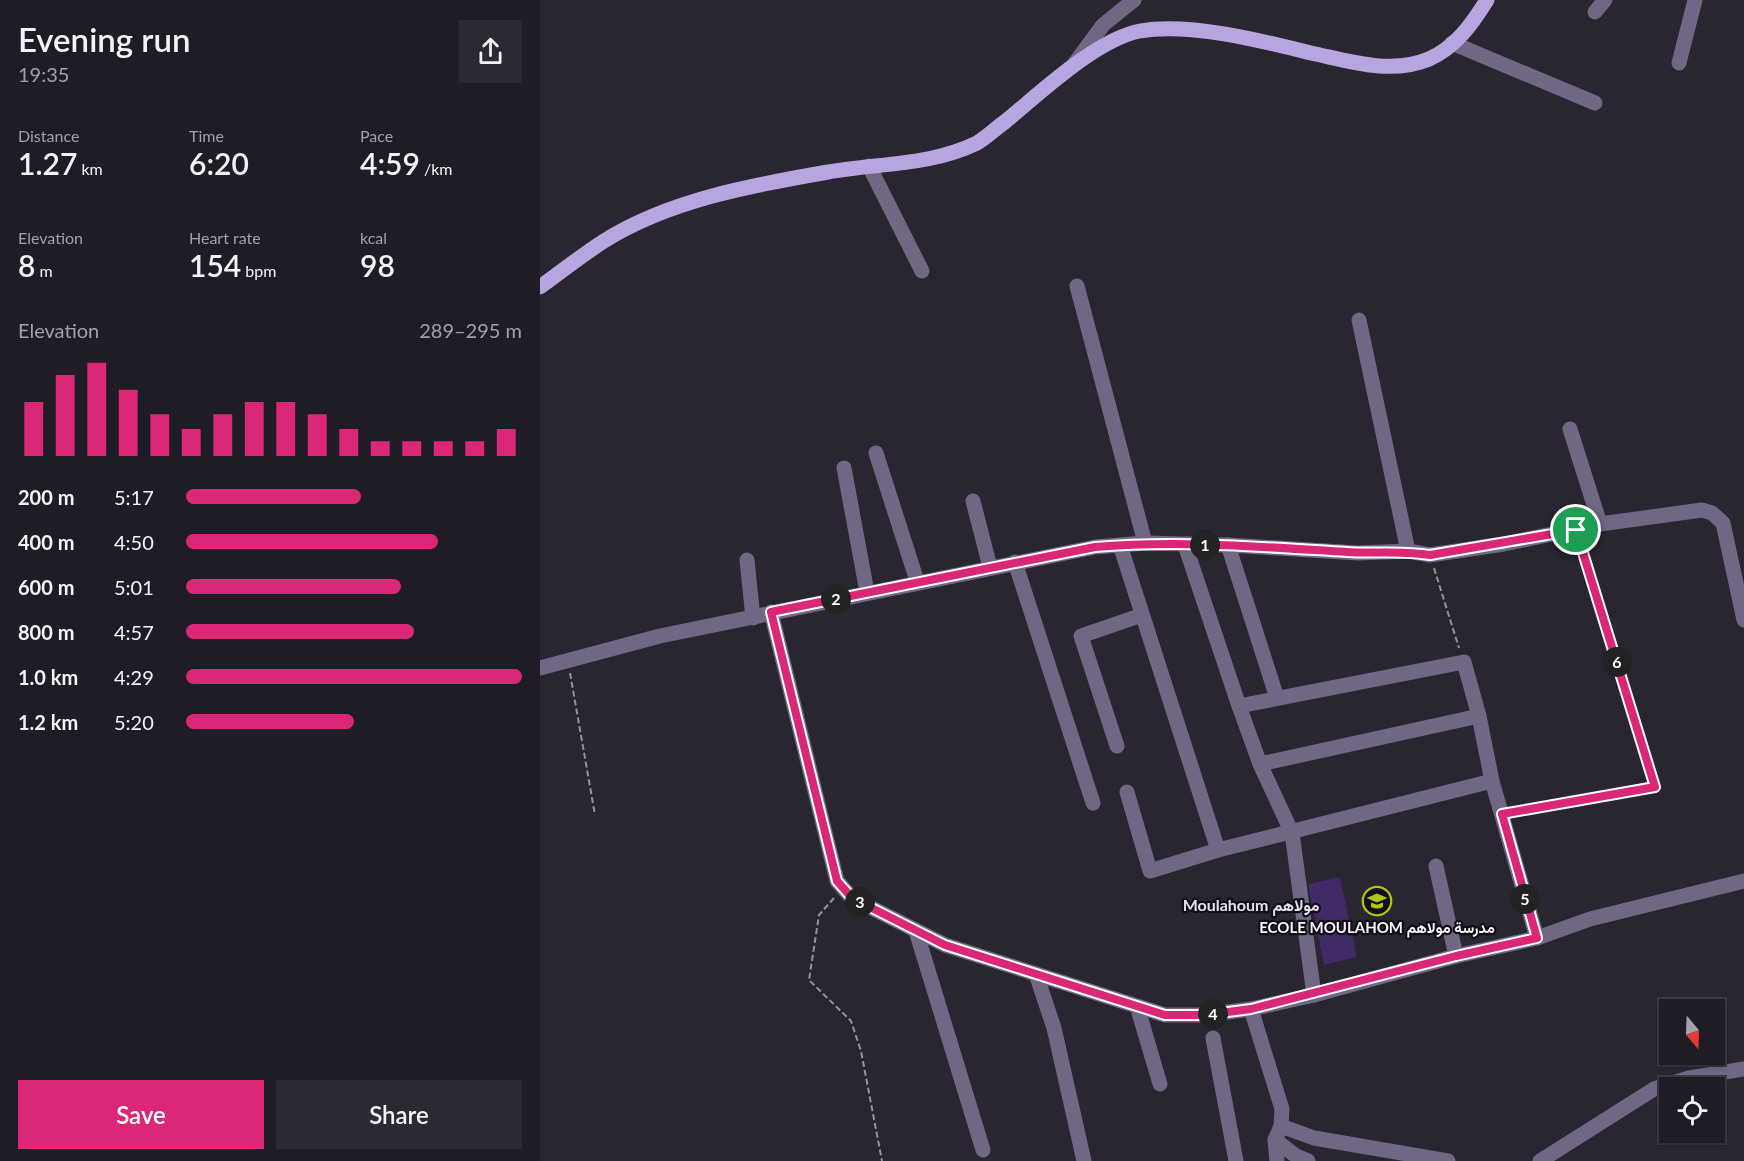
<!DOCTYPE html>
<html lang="en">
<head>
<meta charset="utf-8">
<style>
	body { margin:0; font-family:Lato,Vazirmatn,sans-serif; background:#2c2932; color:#f1f3f6; height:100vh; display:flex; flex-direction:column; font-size:22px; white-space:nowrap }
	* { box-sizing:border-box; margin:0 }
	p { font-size:20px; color:#a1a1a7 }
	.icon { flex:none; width:33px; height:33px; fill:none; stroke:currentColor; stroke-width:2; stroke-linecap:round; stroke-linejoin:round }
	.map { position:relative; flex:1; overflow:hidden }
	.panel { display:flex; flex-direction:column; background:#1f1c25; width:540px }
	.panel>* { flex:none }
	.needle { width:39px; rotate:161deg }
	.tools { position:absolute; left:1119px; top:999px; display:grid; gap:12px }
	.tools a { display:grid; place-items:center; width:66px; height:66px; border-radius:0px; background:#1f1c25; box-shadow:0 2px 4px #0004,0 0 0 2px #3c3a42; font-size:30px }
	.pin { position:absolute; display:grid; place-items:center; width:51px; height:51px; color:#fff; margin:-26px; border:3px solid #fff; border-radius:50%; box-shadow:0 2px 6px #0007 }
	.km { position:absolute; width:30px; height:30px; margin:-15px; border-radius:50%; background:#222; color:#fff; font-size:16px; line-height:30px; text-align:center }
	.round { display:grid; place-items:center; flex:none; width:63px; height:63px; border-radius:0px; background:#2c2932 }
	.overview { display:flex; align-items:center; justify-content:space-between; height:102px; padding:0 18px }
	h1 { font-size:33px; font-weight:600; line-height:45px }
	.metrics { display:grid; grid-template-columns:repeat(3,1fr); gap:9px; height:102px; padding:6px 18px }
	.metrics div { display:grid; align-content:center }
	.metrics b { font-size:30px; font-weight:600 }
	.metrics small { font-size:16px; font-weight:400 }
	.metrics p { font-size:16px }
	.chart { height:168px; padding:12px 18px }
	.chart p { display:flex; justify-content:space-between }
	.chart svg { width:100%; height:108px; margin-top:6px; stroke:#db2777; stroke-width:6 }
	.cta { display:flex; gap:12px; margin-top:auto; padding:12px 18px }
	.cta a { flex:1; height:69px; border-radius:0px; background:#db2777; color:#fff; font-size:24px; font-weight:600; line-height:69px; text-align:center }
	.cta a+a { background:#2c2932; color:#f1f3f6 }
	ul { padding:0 18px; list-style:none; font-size:20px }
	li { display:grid; grid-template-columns:96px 72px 1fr; align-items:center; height:45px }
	li i { height:15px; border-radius:8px; background:#db2777 }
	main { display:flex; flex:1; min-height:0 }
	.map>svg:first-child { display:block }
	.green { fill:#412a65 }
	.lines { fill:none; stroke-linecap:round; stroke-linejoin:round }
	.path { stroke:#96929c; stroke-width:2; stroke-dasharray:6 3; stroke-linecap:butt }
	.minor { stroke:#6f6783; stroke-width:15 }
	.major { stroke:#b8a5e0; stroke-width:15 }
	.route-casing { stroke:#fff; stroke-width:12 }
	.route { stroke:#db2777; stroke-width:8 }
	.labels { text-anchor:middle; stroke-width:4.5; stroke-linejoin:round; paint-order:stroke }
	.poi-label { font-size:15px; font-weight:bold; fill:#f6f3fb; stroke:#110f15 }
	.neighbourhood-label { font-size:16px; font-weight:bold; fill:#e4e0f0; stroke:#110f15 }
</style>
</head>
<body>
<main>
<section class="panel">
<div class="overview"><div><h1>Evening run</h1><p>19:35</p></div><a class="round"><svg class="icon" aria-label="share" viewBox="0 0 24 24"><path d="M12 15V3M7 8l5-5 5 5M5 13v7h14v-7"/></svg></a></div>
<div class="metrics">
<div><p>Distance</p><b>1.27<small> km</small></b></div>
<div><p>Time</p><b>6:20</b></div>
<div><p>Pace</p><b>4:59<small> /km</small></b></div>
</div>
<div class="metrics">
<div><p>Elevation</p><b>8<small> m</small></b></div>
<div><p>Heart rate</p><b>154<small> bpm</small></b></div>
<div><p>kcal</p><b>98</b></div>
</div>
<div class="chart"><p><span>Elevation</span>289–295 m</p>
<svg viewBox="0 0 160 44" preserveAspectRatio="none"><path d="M5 44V22M15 44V11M25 44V6M35 44V17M45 44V27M55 44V33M65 44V27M75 44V22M85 44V22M95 44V27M105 44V33M115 44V38M125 44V38M135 44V38M145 44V38M155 44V33"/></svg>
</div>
<ul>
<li><b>200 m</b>5:17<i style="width:52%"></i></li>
<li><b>400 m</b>4:50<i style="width:75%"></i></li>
<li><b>600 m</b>5:01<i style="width:64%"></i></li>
<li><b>800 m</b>4:57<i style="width:68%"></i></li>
<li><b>1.0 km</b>4:29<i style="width:100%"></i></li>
<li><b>1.2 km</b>5:20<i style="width:50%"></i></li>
</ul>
<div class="cta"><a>Save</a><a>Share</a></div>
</section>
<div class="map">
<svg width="1204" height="1161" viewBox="0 0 1204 1161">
	<rect width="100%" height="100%" fill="#292531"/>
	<polygon class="green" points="800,877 817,957 784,965 768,884"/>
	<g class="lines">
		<g class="path">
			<polyline points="894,568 919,648"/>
			<polyline points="30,673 55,815"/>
			<polyline points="975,812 1115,787 1040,541"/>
			<polyline points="294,898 279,915 269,980 311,1021 321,1051 342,1161"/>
		</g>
		<g class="minor">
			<polyline points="1055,12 1065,0"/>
			<polyline points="912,43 1055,103"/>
			<polyline points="535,63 563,25 594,0"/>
			<polyline points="1139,63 1155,0"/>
			<polyline points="329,166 382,271"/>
			<polyline points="537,286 605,543"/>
			<polyline points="819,320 868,551"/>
			<polyline points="1030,429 1060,524"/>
			<polyline points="336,453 377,581"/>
			<polyline points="304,468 327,592"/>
			<polyline points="433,501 450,567"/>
			<polyline points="580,545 678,850"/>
			<polyline points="645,545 699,706 720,764 752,833 774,995"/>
			<polyline points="688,545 737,698"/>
			<polyline points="207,560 213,618"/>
			<polyline points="475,562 553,803"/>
			<polyline points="231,612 297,881 312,898 405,945 625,1015 665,1015 711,1009 774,995 916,956 997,938 1050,919 1204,881"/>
			<polyline points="0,668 120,636 555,547 605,543 688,545 818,553 868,551 890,555 964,544 1060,524 1162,510 1172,513 1183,523 1204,620"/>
			<polyline points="699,706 924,662 939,716 952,781 997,938"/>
			<polyline points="577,746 541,636 602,615"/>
			<polyline points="720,764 939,716"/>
			<polyline points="587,792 610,871 678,850 952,781"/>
			<polyline points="896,866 916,956"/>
			<polyline points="376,931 443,1150"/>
			<polyline points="496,974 514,1028 544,1161"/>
			<polyline points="597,1006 620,1084"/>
			<polyline points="711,1009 742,1109 741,1126 735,1140 737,1161"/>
			<polyline points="673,1038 696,1161"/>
			<polyline points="741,1126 774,1138 908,1161"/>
			<polyline points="735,1140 756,1156 768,1161"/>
			<polyline points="1000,1161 1114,1089 1149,1078 1204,1069"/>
		</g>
		<path class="major" d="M0 287C21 272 42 255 64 241 129 200 213 185 288 172 338 163 390 166 437 143 447 137 456 128 466 121 500 93 557 39 600 31 649 22 723 41 771 53 809 61 851 75 889 59 916 47 932 24 947 0"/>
	</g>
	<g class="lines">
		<g class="route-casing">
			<path id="route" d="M1036 530 1115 787 962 814 997 938 916 956 711 1009 665 1015H625L405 945 312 898 297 881 231 612 555 547C639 540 723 547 807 552 835 554 862 550 890 555Z"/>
		</g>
		<use href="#route" class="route"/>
	</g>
	<defs>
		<g id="school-ring" transform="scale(1.5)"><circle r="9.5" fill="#110f15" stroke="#adc610" stroke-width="1.5"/><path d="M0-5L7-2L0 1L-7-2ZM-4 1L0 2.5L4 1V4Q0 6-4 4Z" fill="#adc610"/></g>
	</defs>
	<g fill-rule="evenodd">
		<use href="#school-ring" x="837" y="901"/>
	</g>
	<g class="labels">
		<g class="poi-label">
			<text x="837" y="933">ECOLE MOULAHOM مدرسة مولاهم</text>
		</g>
		<g class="neighbourhood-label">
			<text x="711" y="911">Moulahoum مولاهم</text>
		</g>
	</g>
</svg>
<div class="tools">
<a><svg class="needle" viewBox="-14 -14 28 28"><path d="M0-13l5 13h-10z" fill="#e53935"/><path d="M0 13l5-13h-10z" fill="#a1a1a7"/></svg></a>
<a><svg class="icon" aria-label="locate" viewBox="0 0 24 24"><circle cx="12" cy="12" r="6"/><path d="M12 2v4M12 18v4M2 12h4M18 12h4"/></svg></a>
</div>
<div class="pin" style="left:1036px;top:530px;background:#1e9e55"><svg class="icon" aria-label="arrive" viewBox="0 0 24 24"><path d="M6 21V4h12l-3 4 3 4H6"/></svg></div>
<b class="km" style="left:665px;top:545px">1</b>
<b class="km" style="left:296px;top:599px">2</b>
<b class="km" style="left:320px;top:902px">3</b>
<b class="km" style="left:673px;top:1014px">4</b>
<b class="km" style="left:985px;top:899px">5</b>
<b class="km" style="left:1077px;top:662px">6</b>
</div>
</main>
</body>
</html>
